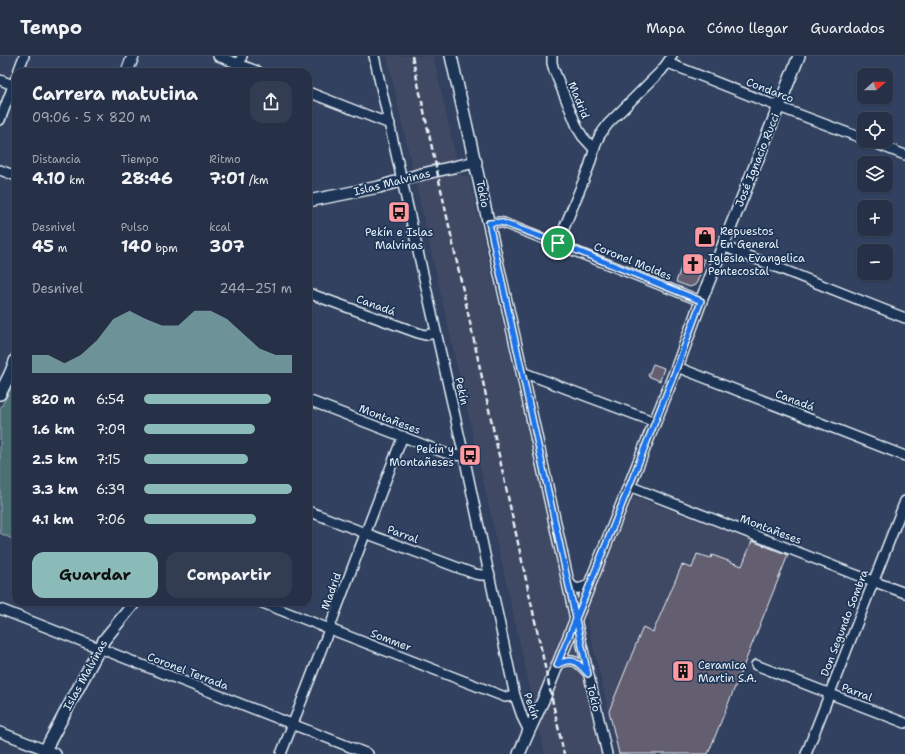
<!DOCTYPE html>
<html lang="es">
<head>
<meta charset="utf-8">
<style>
	body { margin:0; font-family:"Shantell Sans",sans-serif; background:#323d52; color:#f1f3f6; height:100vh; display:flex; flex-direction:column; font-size:15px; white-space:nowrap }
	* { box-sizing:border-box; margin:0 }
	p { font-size:13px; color:#a4a9b4 }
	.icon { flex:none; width:22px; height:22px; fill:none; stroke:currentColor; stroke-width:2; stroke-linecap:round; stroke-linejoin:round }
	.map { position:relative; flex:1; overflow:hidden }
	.panel { position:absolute; left:12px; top:12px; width:300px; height:538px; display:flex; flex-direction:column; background:#263147; border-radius:12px; box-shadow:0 1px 3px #0004,0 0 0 1px #424c60 }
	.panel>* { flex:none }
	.needle { width:26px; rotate:69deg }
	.buttons { position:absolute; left:857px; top:12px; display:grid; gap:8px }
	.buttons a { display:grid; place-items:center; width:36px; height:36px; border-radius:8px; background:#263147; box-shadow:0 1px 3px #0004,0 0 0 1px #424c60; font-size:20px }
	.pin { position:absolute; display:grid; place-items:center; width:34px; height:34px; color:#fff; margin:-17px; border:2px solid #fff; border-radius:50%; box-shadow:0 1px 4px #0007 }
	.round { display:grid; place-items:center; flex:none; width:42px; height:42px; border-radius:12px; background:#323d52 }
	.head { display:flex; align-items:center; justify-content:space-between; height:68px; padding:0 20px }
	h1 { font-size:18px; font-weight:700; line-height:30px }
	.metrics { display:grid; grid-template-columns:repeat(3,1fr); gap:6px; height:68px; padding:4px 20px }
	.metrics div { display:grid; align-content:center }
	.metrics b { font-size:17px; font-weight:700 }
	.metrics small { font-size:11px; font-weight:400 }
	.metrics p { font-size:11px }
	.chart { height:112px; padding:8px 20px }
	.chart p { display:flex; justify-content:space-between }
	.chart svg { width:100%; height:72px; margin-top:4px; fill:#8bbbb9; opacity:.7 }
	.button { display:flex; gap:8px; margin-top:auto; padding:8px 20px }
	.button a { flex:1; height:46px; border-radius:12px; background:#8bbbb9; color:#111; font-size:16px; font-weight:700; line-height:46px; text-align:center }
	.button a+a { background:#323d52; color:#f1f3f6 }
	ul { padding:0 20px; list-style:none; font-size:13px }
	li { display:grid; grid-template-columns:64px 48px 1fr; align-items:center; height:30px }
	li i { height:10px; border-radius:5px; background:#8bbbb9 }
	header { display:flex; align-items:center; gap:24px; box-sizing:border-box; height:56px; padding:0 20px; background:#263147; border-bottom:1px solid #424c60 }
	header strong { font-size:19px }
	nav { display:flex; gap:22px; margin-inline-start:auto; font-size:14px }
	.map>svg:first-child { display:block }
	.built { fill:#414a64 }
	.green { fill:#4b7073; stroke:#9ab0b6 }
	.building { fill:#635e71; stroke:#e8f1f8 }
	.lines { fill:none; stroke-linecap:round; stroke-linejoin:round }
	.minor-casing { stroke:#e8f1f8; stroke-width:12 }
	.tertiary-casing { stroke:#e8f1f8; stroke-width:14 }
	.minor { stroke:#1d3557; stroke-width:9 }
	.tertiary { stroke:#1d3557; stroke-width:11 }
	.rail { stroke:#e8f1f8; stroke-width:2.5; stroke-dasharray:6 3; stroke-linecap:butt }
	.route-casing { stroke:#fff; stroke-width:8 }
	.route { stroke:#1a73e8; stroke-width:5 }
	.labels { text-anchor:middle; stroke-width:3.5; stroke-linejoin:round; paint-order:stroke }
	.street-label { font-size:11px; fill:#e8f1f8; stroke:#1d3557 }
	.poi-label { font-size:11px; fill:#e8f1f8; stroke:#1d3557; text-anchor:start }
</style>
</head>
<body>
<header>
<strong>Tempo</strong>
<nav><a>Mapa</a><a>Cómo llegar</a><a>Guardados</a></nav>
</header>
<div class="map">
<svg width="905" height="698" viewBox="0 0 905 698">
	<rect width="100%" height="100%" fill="#32415f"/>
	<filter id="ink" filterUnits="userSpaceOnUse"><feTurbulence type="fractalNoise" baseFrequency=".025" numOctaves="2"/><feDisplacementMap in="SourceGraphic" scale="8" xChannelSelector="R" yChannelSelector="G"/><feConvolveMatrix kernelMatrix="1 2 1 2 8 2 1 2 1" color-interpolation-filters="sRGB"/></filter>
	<g filter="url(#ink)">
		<g class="built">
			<polygon points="387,0 433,0 460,119 469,121 601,698 545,698"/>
			<polygon points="638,442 788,498 708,698 619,698 585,556 633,443"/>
		</g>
		<polygon class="green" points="16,320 16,485 0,477 0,353 10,334"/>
		<g class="building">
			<polygon points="699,172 715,178 710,191 694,185"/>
			<polygon points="686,197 705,204 697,226 695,229 690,231 676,226"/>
			<polygon points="653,308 664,312 660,325 648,320"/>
			<polygon points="752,485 788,499 708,698 619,698 609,655 643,571 653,576 682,509 692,512 697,498 711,502 712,499 742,510"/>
		</g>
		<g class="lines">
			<g class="minor-casing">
				<g id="minor">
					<polyline points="218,0 259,16"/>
					<polyline points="374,0 464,400 515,640 523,663 529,675"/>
					<polyline points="552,0 552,7 554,14 578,73 583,81 594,93"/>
					<polyline points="668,7 779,51 864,83"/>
					<polyline points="18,16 24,0"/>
					<polyline points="236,16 242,0"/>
					<polyline points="0,24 13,29"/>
					<polyline points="308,36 390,68"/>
					<polyline points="0,64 16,22"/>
					<polyline points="869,85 905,99"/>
					<polyline points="0,114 16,120"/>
					<polyline points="489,167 500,166 506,168 701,245"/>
					<polyline points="558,187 589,111 597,85 600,79 608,68 662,14 672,0"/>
					<polyline points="723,190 905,262"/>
					<polyline points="308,237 421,278 425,279 436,277"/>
					<polyline points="677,311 905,400"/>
					<polyline points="522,316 655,366"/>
					<polyline points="308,344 445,397 453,399 464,400"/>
					<polyline points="629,430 851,517 905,537"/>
					<polyline points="308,455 365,477 475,518 481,519 490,519"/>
					<path d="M567 523C574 535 579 534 590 528"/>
					<polyline points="260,546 505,641 515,640"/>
					<polyline points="0,553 368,698"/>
					<polyline points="576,563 607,698"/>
					<path d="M557 609C572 600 578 606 588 617"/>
					<polyline points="756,609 905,667"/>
					<polyline points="0,676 56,698"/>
					<path d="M281 698C323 592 361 486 403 380"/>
					<polyline points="806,698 905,445"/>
				</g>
			</g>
			<g class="tertiary-casing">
				<g id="tertiary">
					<polyline points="451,0 522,316 576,563"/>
					<polyline points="127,16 133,0"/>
					<polyline points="308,145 379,131 422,118 476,106"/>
					<polyline points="0,338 10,318 16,303"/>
					<polyline points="43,698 104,584 135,546"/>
					<polyline points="519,698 529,675 545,640 677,311 701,245 799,0"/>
				</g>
			</g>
			<use href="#minor" class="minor"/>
			<use href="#tertiary" class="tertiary"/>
			<polyline class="rail" points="412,0 564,698"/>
		</g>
	</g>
	<g class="lines" filter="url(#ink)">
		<g class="route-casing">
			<path id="route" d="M558 187 506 168 500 166 489 167 522 316 576 563 557 609C572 600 578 606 588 618L576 563 677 311 701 245 558 187"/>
		</g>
		<use href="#route" class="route"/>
	</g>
	<defs>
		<g id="bus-square" transform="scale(1.15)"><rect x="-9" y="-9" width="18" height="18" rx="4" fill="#ff9aa2" stroke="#1d3557"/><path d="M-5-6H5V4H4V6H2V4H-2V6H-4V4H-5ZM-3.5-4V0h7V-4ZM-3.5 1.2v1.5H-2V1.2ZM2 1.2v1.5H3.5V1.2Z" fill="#111"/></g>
		<g id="shop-square" transform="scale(1.15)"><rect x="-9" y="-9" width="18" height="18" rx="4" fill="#ff9aa2" stroke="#1d3557"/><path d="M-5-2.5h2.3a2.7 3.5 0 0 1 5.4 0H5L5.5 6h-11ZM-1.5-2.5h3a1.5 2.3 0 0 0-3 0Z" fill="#111"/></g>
		<g id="church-square" transform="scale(1.15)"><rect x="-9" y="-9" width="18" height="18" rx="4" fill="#ff9aa2" stroke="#1d3557"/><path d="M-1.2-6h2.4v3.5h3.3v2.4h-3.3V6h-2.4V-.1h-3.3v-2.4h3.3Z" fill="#111"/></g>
		<g id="building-square" transform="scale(1.15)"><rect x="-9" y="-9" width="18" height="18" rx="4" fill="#ff9aa2" stroke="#1d3557"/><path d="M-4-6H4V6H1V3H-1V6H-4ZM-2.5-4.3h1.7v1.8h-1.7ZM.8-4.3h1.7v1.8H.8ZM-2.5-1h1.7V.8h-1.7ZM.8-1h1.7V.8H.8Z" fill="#111"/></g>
	</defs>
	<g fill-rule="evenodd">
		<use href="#bus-square" x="399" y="156"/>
		<use href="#shop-square" x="705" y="181"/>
		<use href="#church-square" x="693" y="208"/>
		<use href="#bus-square" x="470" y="399"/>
		<use href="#building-square" x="683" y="615"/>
	</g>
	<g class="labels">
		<g class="street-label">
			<text transform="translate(770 34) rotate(21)" y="4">Condarco</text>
			<text transform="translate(579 44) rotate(68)" y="4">Madrid</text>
			<text transform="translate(757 104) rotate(-68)" y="4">José Ignacio Rucci</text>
			<text transform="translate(392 126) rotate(-14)" y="4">Islas Malvinas</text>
			<text transform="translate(483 138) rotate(78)" y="4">Tokio</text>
			<text transform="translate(633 205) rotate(22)" y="4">Coronel Moldes</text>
			<text transform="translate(376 249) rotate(20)" y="4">Canadá</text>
			<text transform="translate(462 335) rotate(77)" y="4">Pekín</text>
			<text transform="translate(795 344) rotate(21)" y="4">Canadá</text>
			<text transform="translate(390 363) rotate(21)" y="4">Montañeses</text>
			<text transform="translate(771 473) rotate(21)" y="4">Montañeses</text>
			<text transform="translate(403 478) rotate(20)" y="4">Parral</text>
			<text transform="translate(331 535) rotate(-70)" y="4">Madrid</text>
			<text transform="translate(844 567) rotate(-69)" y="4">Don Segundo Sombra</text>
			<text transform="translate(391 584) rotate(21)" y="4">Sommer</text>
			<text transform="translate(188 615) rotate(21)" y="4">Coronel Terrada</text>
			<text transform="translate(85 619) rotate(-61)" y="4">Islas Malvinas</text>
			<text transform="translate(857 636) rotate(21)" y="4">Parral</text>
			<text transform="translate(594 642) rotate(77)" y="4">Tokio</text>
			<text transform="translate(532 650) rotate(70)" y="4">Pekín</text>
		</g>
		<g class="poi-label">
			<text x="720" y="179">Repuestos<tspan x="720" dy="13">En General</tspan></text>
			<text x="399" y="180" text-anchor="middle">Pekín e Islas<tspan x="399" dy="13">Malvinas</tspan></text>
			<text x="708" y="206">Iglesia Evangelica<tspan x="708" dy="13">Pentecostal</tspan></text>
			<text x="454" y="397" text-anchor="end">Pekín y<tspan x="454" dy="13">Montañeses</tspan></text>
			<text x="698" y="613">Ceramica<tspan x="698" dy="13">Martin S.A.</tspan></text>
		</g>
	</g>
</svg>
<div class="buttons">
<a><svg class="needle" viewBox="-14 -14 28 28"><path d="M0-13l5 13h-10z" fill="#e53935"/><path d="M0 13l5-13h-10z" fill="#a4a9b4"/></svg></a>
<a><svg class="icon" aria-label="locate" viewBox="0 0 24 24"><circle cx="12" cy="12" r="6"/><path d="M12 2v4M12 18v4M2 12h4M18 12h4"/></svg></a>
<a><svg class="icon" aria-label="layers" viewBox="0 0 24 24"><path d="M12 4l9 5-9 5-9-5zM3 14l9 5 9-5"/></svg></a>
<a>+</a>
<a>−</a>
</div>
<div class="pin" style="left:558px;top:187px;background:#1e9e55"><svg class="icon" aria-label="arrive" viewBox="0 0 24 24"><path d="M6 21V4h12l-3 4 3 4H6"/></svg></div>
<section class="panel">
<div class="head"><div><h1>Carrera matutina</h1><p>09:06 · 5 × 820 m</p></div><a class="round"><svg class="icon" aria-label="share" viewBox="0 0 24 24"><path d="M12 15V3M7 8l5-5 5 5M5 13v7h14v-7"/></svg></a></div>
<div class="metrics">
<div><p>Distancia</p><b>4.10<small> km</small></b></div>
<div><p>Tiempo</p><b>28:46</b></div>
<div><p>Ritmo</p><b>7:01<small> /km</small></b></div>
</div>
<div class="metrics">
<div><p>Desnivel</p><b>45<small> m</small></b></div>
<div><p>Pulso</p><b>140<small> bpm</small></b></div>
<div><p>kcal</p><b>307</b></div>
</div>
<div class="chart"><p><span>Desnivel</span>244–251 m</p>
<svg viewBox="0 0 160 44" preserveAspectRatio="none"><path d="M0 44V33L10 33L20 38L30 33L40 24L50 11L60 6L70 11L80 15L90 15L100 6L110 6L120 11L130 20L140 29L150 33L160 33V44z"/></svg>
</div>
<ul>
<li><b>820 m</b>6:54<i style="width:86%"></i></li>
<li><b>1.6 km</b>7:09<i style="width:75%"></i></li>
<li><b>2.5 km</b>7:15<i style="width:70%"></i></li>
<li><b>3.3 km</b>6:39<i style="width:100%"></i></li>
<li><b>4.1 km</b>7:06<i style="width:76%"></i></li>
</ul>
<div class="button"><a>Guardar</a><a>Compartir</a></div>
</section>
</div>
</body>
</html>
